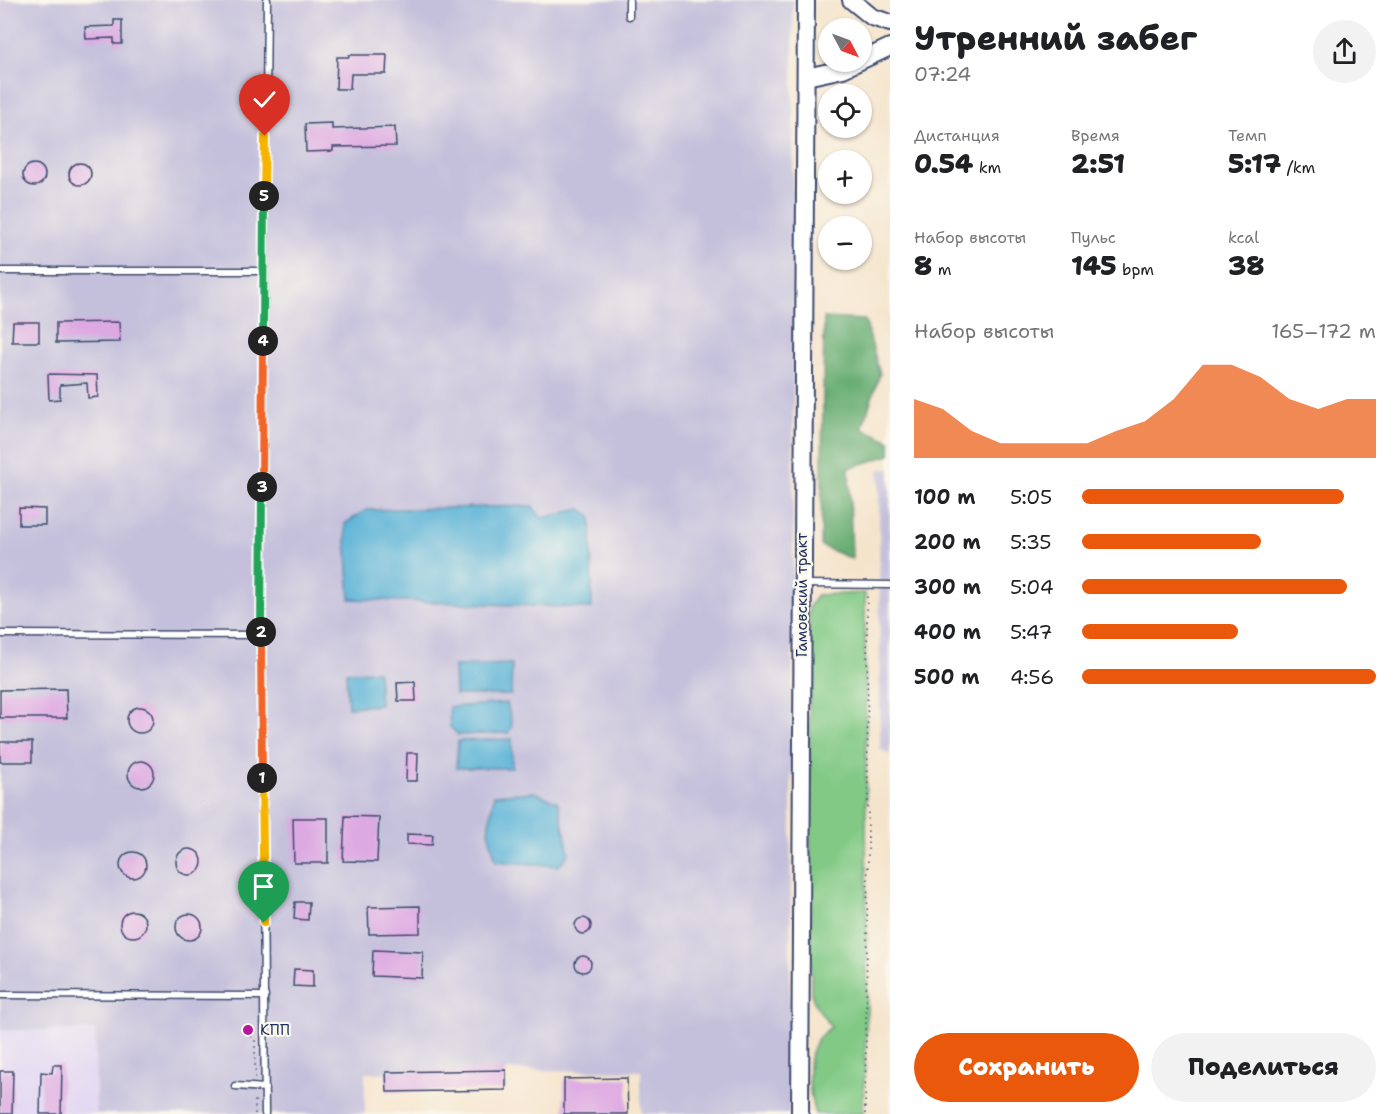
<!DOCTYPE html>
<html lang="ru">
<head>
<meta charset="utf-8">
<style>
	body { margin:0; font-family:"Shantell Sans",sans-serif; background:#f2f2f2; color:#202124; height:100vh; display:flex; flex-direction:column; font-size:22px; white-space:nowrap }
	* { box-sizing:border-box; margin:0 }
	p { font-size:20px; color:#757577 }
	.icon { flex:none; width:33px; height:33px; fill:none; stroke:currentColor; stroke-width:2; stroke-linecap:round; stroke-linejoin:round }
	.map { position:relative; flex:1; overflow:hidden }
	.side { display:flex; flex-direction:column; background:#fff; width:510px }
	.side>* { flex:none }
	.needle { width:39px; rotate:131deg }
	.tools { position:absolute; left:818px; top:18px; display:grid; gap:12px }
	.tools a { display:grid; place-items:center; width:54px; height:54px; border-radius:50%; background:#fff; box-shadow:0 2px 4px #0004; font-size:30px }
	.pin { position:absolute; display:grid; place-items:center; width:51px; height:51px; color:#fff; margin:-62px -26px; border-radius:50% 50% 50% 0; rotate:-45deg; box-shadow:0 0 6px #0007 }
	.pin .icon { rotate:45deg }
	.km { position:absolute; width:30px; height:30px; margin:-15px; border-radius:50%; background:#222; color:#fff; font-size:16px; line-height:30px; text-align:center }
	.round { display:grid; place-items:center; flex:none; width:63px; height:63px; border-radius:32px; background:#f2f2f2 }
	.summary { display:flex; align-items:center; justify-content:space-between; height:102px; padding:0 24px }
	h1 { font-size:33px; font-weight:800; line-height:45px }
	.stats { display:grid; grid-template-columns:repeat(3,1fr); gap:9px; height:102px; padding:6px 24px }
	.stats div { display:grid; align-content:center }
	.stats b { font-size:26px; font-weight:800 }
	.stats small { font-size:16px; font-weight:400 }
	.stats p { font-size:16px }
	.chart { height:168px; padding:12px 24px }
	.chart p { display:flex; justify-content:space-between }
	.chart svg { width:100%; height:108px; margin-top:6px; fill:#ea580c; opacity:.7 }
	.primary-button { display:flex; gap:12px; margin-top:auto; padding:12px 24px }
	.primary-button a { flex:1; height:69px; border-radius:36px; background:#ea580c; color:#fff; font-size:24px; font-weight:800; line-height:69px; text-align:center }
	.primary-button a+a { background:#f2f2f2; color:#202124 }
	ul { padding:0 24px; list-style:none; font-size:20px }
	li { display:grid; grid-template-columns:96px 72px 1fr; align-items:center; height:45px }
	li i { height:15px; border-radius:8px; background:#ea580c }
	main { display:flex; flex:1; min-height:0 }
	.map>svg:first-child { display:block }
	.built { fill:#e0d4f4 }
	.industrial { fill:#c4c0db }
	.green { fill:#81c985; stroke:#4e7c72; stroke-width:1.5 }
	.forest { fill:#68ad72; stroke:#426e68; stroke-width:1.5 }
	.water { fill:#5ab2d7; stroke:#3a709a; stroke-width:1.5 }
	.building { fill:#dda9e2 }
	.lines { fill:none; stroke-linecap:round; stroke-linejoin:round }
	.lane-casing { stroke:#3c4a6e; stroke-width:9 }
	.secondary-casing { stroke:#3c4a6e; stroke-width:20 }
	.path { stroke:#3c4a6e; stroke-width:1.5; stroke-dasharray:1.5 4.5; stroke-linecap:butt }
	.lane { stroke:#fff; stroke-width:6 }
	.secondary { stroke:#fff; stroke-width:16 }
	.split-1-casing { stroke:#fff; stroke-width:12 }
	.split-2-casing { stroke:#fff; stroke-width:12 }
	.split-3-casing { stroke:#fff; stroke-width:12 }
	.split-4-casing { stroke:#fff; stroke-width:12 }
	.split-5-casing { stroke:#fff; stroke-width:12 }
	.split-6-casing { stroke:#fff; stroke-width:12 }
	.split-1 { stroke:#f5b400; stroke-width:8 }
	.split-2 { stroke:#f0652b; stroke-width:8 }
	.split-3 { stroke:#22a559; stroke-width:8 }
	.split-4 { stroke:#f0652b; stroke-width:8 }
	.split-5 { stroke:#22a559; stroke-width:8 }
	.split-6 { stroke:#f5b400; stroke-width:8 }
	.poi-dot { fill:#b5179e; stroke:#fbf7ec; stroke-width:2 }
	.labels { text-anchor:middle; stroke-width:4.5; stroke-linejoin:round; paint-order:stroke }
	.street-label { font-size:15px; fill:#1b2f5e; stroke:#fbf7ec }
	.poi-label { font-size:15px; fill:#1b2f5e; stroke:#fbf7ec; text-anchor:start }
</style>
</head>
<body>
<main>
<div class="map">
<svg width="890" height="1114" viewBox="0 0 890 1114">
	<rect width="100%" height="100%" fill="#fbf7ec"/>
	<filter id="ink" filterUnits="userSpaceOnUse"><feTurbulence type="fractalNoise" baseFrequency=".0167" numOctaves="2"/><feDisplacementMap in="SourceGraphic" scale="12" xChannelSelector="R" yChannelSelector="G"/><feConvolveMatrix kernelMatrix="1 2 1 2 8 2 1 2 1" color-interpolation-filters="sRGB"/></filter>
	<filter id="wash" filterUnits="userSpaceOnUse"><feTurbulence type="fractalNoise" baseFrequency=".008" numOctaves="4" result="noise"/><feDisplacementMap in="SourceGraphic" scale="24" xChannelSelector="R" yChannelSelector="G"/><feGaussianBlur stdDeviation="1.35" result="paint"/><feColorMatrix in="noise" values="0 0 0 0 0 0 0 0 0 0 0 0 0 0 0 0 0 1.4 0 .05"/><feComposite in="paint" operator="in"/></filter>
	<g filter="url(#wash)">
		<rect width="100%" height="100%" fill="#f5e4cc"/>
		<polygon class="built" points="0,1030 95,1030 96,1114 0,1114"/>
		<g class="industrial">
			<polygon points="0,0 793,0 793,590 795,608 792,665 789,1114 641,1114 641,1071 506,1070 365,1073 365,1114 96,1114 95,1030 0,1030"/>
			<polygon points="879,469 890,469 890,755 880,749"/>
		</g>
		<path class="green" d="M865 593 867 1006 863 1114H815C809 1094 804 1058 817 1040 820 1035 826 1031 831 1027L815 1004 811 993 809 607 817 595Z"/>
		<polygon class="forest" points="824,318 865,320 880,374 862,428 890,441 890,455 849,468 852,559 821,546"/>
		<g class="water">
			<polygon points="532,506 542,518 581,509 591,516 592,608 350,599 345,524 366,510"/>
			<polygon points="512,664 511,695 455,695 454,666"/>
			<polygon points="378,671 380,705 348,707 346,672"/>
			<polygon points="507,703 512,726 508,733 458,735 450,727 449,707"/>
			<polygon points="512,739 512,768 456,768 458,741"/>
			<polygon points="534,792 558,802 569,853 559,866 496,861 488,831 494,795"/>
		</g>
		<g id="blocks">
			<g class="building">
				<polygon points="114,20 122,20 122,44 114,44 114,38 86,39 85,27 114,26"/>
				<polygon points="349,55 387,55 386,74 351,74 350,89 336,89 337,57 349,57"/>
				<polygon points="332,123 332,129 395,127 396,146 333,147 333,151 306,152 305,124"/>
				<circle cx="80" cy="174" r="11"/>
				<circle cx="34" cy="175" r="11"/>
				<polygon points="13,322 39,322 39,342 12,342"/>
				<polygon points="119,322 120,342 56,343 56,323"/>
				<polygon points="48,374 97,375 98,397 88,398 87,383 60,385 60,399 49,400"/>
				<polygon points="19,508 45,509 45,525 19,525"/>
				<polygon points="415,682 416,701 398,701 397,683"/>
				<polygon points="66,689 67,718 0,718 0,690"/>
				<circle cx="140" cy="720" r="13"/>
				<rect x="0" y="742" width="32" height="20"/>
				<polygon points="407,753 418,753 417,781 406,781"/>
				<circle cx="141" cy="774" r="13"/>
				<polygon points="345,816 379,817 377,862 343,861"/>
				<polygon points="293,818 328,818 328,863 294,863"/>
				<polygon points="407,834 433,835 432,845 407,844"/>
				<circle cx="189" cy="862" r="13"/>
				<circle cx="133" cy="865" r="13"/>
				<polygon points="295,902 309,902 308,920 294,919"/>
				<polygon points="420,906 420,933 369,934 368,907"/>
				<circle cx="133" cy="924" r="13"/>
				<circle cx="189" cy="927" r="13"/>
				<circle cx="583" cy="926" r="8"/>
				<polygon points="373,950 423,952 422,978 372,976"/>
				<circle cx="583" cy="964" r="8"/>
				<polygon points="294,969 313,970 313,987 293,986"/>
				<polygon points="53,1065 62,1065 61,1114 40,1114 41,1072 52,1073"/>
				<polygon points="506,1070 506,1090 387,1092 386,1072"/>
				<polygon points="0,1071 13,1071 12,1114 0,1114"/>
				<polygon points="627,1078 628,1114 564,1114 564,1079"/>
			</g>
		</g>
	</g>
	<g filter="url(#ink)">
		<use href="#blocks" fill-opacity="0" stroke="#3c4a6e" stroke-width="1.5"/>
		<g class="lines">
			<g class="lane-casing">
				<g id="lane">
					<polyline points="629,16 629,0"/>
					<polyline points="0,271 263,271"/>
					<polyline points="805,584 890,585"/>
					<polyline points="0,634 261,635"/>
					<polyline points="0,995 265,996"/>
					<polyline points="235,1086 265,1088"/>
					<polyline points="265,1114 261,635 267,0"/>
				</g>
			</g>
			<g class="secondary-casing">
				<g id="secondary">
					<polyline points="851,0 872,17 890,23"/>
					<polyline points="806,77 843,69 890,47"/>
					<polyline points="800,1114 806,0"/>
				</g>
			</g>
			<g class="path">
				<polyline points="251,1036 255,1040 255,1080"/>
				<polyline points="255,1114 255,1097"/>
				<polyline points="865,1114 868,849 867,593"/>
			</g>
			<use href="#lane" class="lane"/>
			<use href="#secondary" class="secondary"/>
		</g>
	</g>
	<g class="lines" filter="url(#ink)">
		<g class="split-1-casing">
			<polyline id="split-1" points="262,778 264,923"/>
		</g>
		<g class="split-2-casing">
			<polyline id="split-2" points="261,632 262,778"/>
		</g>
		<g class="split-3-casing">
			<polyline id="split-3" points="261,632 262,487"/>
		</g>
		<g class="split-4-casing">
			<polyline id="split-4" points="262,487 263,341"/>
		</g>
		<g class="split-5-casing">
			<polyline id="split-5" points="263,341 264,196"/>
		</g>
		<g class="split-6-casing">
			<polyline id="split-6" points="264,196 265,136"/>
		</g>
		<use href="#split-1" class="split-1"/>
		<use href="#split-2" class="split-2"/>
		<use href="#split-3" class="split-3"/>
		<use href="#split-4" class="split-4"/>
		<use href="#split-5" class="split-5"/>
		<use href="#split-6" class="split-6"/>
	</g>
	<circle class="poi-dot" cx="248" cy="1030" r="6"/>
	<g class="labels">
		<g class="street-label">
			<text transform="translate(802 595) rotate(-90)" y="5">Гамовский тракт</text>
		</g>
		<g class="poi-label">
			<text x="260" y="1035">КПП</text>
		</g>
	</g>
</svg>
<div class="tools">
<a><svg class="needle" viewBox="-14 -14 28 28"><path d="M0-13l5 13h-10z" fill="#e53935"/><path d="M0 13l5-13h-10z" fill="#757577"/></svg></a>
<a><svg class="icon" aria-label="locate" viewBox="0 0 24 24"><circle cx="12" cy="12" r="6"/><path d="M12 2v4M12 18v4M2 12h4M18 12h4"/></svg></a>
<a>+</a>
<a>−</a>
</div>
<div class="pin" style="left:264px;top:923px;background:#1e9e55"><svg class="icon" aria-label="arrive" viewBox="0 0 24 24"><path d="M6 21V4h12l-3 4 3 4H6"/></svg></div>
<div class="pin" style="left:265px;top:136px;background:#d93025"><svg class="icon" aria-label="check" viewBox="0 0 24 24"><path d="M5 12l5 5 9-10"/></svg></div>
<b class="km" style="left:262px;top:778px">1</b>
<b class="km" style="left:261px;top:632px">2</b>
<b class="km" style="left:262px;top:487px">3</b>
<b class="km" style="left:263px;top:341px">4</b>
<b class="km" style="left:264px;top:196px">5</b>
</div>
<section class="side">
<div class="summary"><div><h1>Утренний забег</h1><p>07:24</p></div><a class="round"><svg class="icon" aria-label="share" viewBox="0 0 24 24"><path d="M12 15V3M7 8l5-5 5 5M5 13v7h14v-7"/></svg></a></div>
<div class="stats">
<div><p>Дистанция</p><b>0.54<small> km</small></b></div>
<div><p>Время</p><b>2:51</b></div>
<div><p>Темп</p><b>5:17<small> /km</small></b></div>
</div>
<div class="stats">
<div><p>Набор высоты</p><b>8<small> m</small></b></div>
<div><p>Пульс</p><b>145<small> bpm</small></b></div>
<div><p>kcal</p><b>38</b></div>
</div>
<div class="chart"><p><span>Набор высоты</span>165–172 m</p>
<svg viewBox="0 0 160 44" preserveAspectRatio="none"><path d="M0 44V20L10 24L20 33L30 38L40 38L50 38L60 38L70 33L80 29L90 20L100 6L110 6L120 11L130 20L140 24L150 20L160 20V44z"/></svg>
</div>
<ul>
<li><b>100 m</b>5:05<i style="width:89%"></i></li>
<li><b>200 m</b>5:35<i style="width:61%"></i></li>
<li><b>300 m</b>5:04<i style="width:90%"></i></li>
<li><b>400 m</b>5:47<i style="width:53%"></i></li>
<li><b>500 m</b>4:56<i style="width:100%"></i></li>
</ul>
<div class="primary-button"><a>Сохранить</a><a>Поделиться</a></div>
</section>
</main>
</body>
</html>
